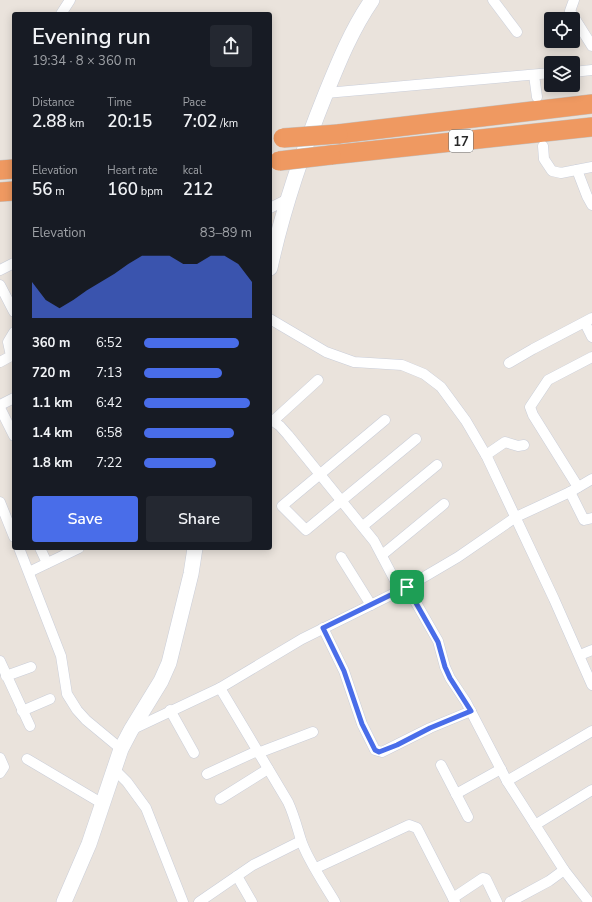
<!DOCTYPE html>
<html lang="en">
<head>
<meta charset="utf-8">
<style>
	body { margin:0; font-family:"Nunito Sans",sans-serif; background:#242831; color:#f1f3f6; height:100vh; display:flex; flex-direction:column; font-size:15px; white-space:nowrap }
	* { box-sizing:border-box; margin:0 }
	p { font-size:13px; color:#9ea1a6 }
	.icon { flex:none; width:22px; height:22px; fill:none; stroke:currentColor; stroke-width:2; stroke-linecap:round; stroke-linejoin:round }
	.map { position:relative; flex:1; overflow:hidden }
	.drawer { position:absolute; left:12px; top:12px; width:260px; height:538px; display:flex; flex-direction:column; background:#171b24; border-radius:4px; box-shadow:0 2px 10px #0003 }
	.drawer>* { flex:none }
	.controls { position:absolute; left:544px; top:12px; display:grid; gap:8px }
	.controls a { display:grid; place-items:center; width:36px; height:36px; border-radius:4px; background:#171b24; box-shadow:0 2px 10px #0003; font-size:20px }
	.pin { position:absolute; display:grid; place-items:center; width:34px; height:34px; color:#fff; margin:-17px; border-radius:8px; box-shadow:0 2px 6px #0006 }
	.round { display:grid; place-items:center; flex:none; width:42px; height:42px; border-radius:4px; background:#242831 }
	.summary { display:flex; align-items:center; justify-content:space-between; height:68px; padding:0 20px }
	h1 { font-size:22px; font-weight:600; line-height:30px }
	.stats { display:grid; grid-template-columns:repeat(3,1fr); gap:6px; height:68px; padding:4px 20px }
	.stats div { display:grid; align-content:center }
	.stats b { font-size:17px; font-weight:600 }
	.stats small { font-size:11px; font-weight:400 }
	.stats p { font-size:11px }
	.chart { height:112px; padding:8px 20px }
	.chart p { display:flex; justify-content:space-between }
	.chart svg { width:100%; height:72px; margin-top:4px; fill:#496de9; opacity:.7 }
	.action { display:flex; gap:8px; margin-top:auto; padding:8px 20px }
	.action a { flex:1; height:46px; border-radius:4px; background:#496de9; color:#fff; font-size:16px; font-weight:600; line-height:46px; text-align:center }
	.action a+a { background:#242831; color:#f1f3f6 }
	ul { padding:0 20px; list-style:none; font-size:13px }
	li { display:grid; grid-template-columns:64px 48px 1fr; align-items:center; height:30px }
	li i { height:10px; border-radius:5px; background:#496de9 }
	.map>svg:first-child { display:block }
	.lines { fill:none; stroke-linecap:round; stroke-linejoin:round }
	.minor-casing { stroke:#caced9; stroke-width:11 }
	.secondary-casing { stroke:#caced9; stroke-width:16 }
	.motorway-casing { stroke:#c3c3c3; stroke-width:20 }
	.minor { stroke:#fff; stroke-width:10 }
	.secondary { stroke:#fff; stroke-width:15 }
	.motorway { stroke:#ef9961; stroke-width:19 }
	.motorway-bridge-casing { stroke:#c3c3c3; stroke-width:20; stroke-linecap:butt }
	.motorway-bridge { stroke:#ef9961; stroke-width:19 }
	.route-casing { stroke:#fff; stroke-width:8 }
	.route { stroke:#496de9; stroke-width:5 }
	.labels { text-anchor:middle; stroke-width:3; stroke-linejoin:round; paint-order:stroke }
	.shield { fill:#fff; stroke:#696969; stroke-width:1 }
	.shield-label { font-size:13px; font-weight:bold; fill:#292929 }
</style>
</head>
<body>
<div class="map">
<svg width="592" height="902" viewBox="0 0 592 902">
	<rect width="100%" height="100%" fill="#eae3dc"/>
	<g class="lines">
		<g class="minor-casing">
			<g id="minor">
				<polyline points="493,0 517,32"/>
				<polyline points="574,0 570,11 592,46"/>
				<polyline points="61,14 70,0"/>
				<polyline points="573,72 592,70"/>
				<polyline points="534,75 537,97"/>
				<polyline points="326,93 551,73"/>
				<polyline points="543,146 544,159 552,171 561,173 592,167"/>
				<polyline points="577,170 587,196 592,205"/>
				<polyline points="270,208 288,199"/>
				<polyline points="0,270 14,263"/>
				<polyline points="0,285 14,312"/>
				<polyline points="270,319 326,352 354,362 402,365 424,374 441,387 466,421 487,457 554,599 592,685"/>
				<polyline points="585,323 592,337"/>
				<polyline points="0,362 11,356 8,342 14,332"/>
				<polyline points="509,363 533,349 592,318"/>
				<polyline points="0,405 14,398"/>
				<polyline points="0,408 14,436"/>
				<polyline points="270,419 280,426 288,435 374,541 400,590"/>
				<polyline points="385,420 282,506 306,530 416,439"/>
				<polyline points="273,421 318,380"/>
				<polyline points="486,455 505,442 518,446 524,445"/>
				<polyline points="578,487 533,415 530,407 548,380 592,357"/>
				<polyline points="570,492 584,520 592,518"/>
				<polyline points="0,502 14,537"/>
				<polyline points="363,526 437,465"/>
				<polyline points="19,548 61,656 67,694 77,710 86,720 121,749"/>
				<polyline points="40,548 47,563"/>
				<polyline points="382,555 444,504"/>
				<polyline points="341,557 371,605"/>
				<polyline points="29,572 79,548"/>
				<polyline points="407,587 438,641 445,667 450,678 466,702 507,781 564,870 589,902"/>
				<polyline points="323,628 344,671 362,724 375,750 382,752 430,728 471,711"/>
				<polyline points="580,655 592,650"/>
				<polyline points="0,661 30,726"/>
				<polyline points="6,676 31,667"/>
				<path d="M220 688 288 802C294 815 297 827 301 840 307 859 325 885 335 902"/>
				<polyline points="170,710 194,753"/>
				<polyline points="22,711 50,699"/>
				<polyline points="133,729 220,688 302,639 407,587 458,557 516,517 570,492 592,479"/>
				<polyline points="258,753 313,732"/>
				<polyline points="0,758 4,767 0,773"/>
				<polyline points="27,759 103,804"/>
				<polyline points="441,765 468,817"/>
				<polyline points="113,768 127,782 146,808 183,902"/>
				<polyline points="207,774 257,751"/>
				<polyline points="507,781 592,731"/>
				<polyline points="456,794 501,769"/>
				<polyline points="220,799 268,769"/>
				<polyline points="535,825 592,790"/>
				<polyline points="316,868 409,825 417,828 455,902"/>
				<polyline points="237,876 252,902"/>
				<polyline points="453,898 483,878 486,879 497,902"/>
				<polyline points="199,902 253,865 301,841"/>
				<polyline points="510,902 549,881 564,870"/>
			</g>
		</g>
		<g class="secondary-casing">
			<g id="secondary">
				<path d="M270 268C283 208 303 150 326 93 339 61 352 29 372 0"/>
				<polyline points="64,902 89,844 121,749 131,730 161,681 169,663 191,574 195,548"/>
			</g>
		</g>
		<g class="motorway-casing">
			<g id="motorway">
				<polyline points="338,134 592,104"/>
				<polyline points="331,155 592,127"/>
				<polyline points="0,170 14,169"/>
				<polyline points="0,192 14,191"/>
			</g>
		</g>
		<use href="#minor" class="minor"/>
		<use href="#secondary" class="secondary"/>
		<use href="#motorway" class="motorway"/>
		<g class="motorway-bridge-casing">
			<g id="motorway-bridge">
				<polyline points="283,138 338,134"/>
				<polyline points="279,161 331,155"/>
			</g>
		</g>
		<use href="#motorway-bridge" class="motorway-bridge"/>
	</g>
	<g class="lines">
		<g class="route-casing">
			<polygon id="route" points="407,587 438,642 445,667 450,678 471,711 430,728 397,745 379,752 375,750 362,724 344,671 323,628"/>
		</g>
		<use href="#route" class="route"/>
	</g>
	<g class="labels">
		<rect class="shield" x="449" y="130" width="24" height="22" rx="3"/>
		<g class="shield-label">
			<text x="461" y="146">17</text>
		</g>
	</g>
</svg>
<div class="controls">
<a><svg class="icon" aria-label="locate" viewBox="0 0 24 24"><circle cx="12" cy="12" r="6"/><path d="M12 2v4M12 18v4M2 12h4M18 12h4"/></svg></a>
<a><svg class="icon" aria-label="layers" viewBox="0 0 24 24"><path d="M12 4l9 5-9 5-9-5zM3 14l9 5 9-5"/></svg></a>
</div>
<div class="pin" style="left:407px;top:587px;background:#1e9e55"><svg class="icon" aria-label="arrive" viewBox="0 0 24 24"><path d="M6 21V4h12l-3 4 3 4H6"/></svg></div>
<section class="drawer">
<div class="summary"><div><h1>Evening run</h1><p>19:34 · 8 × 360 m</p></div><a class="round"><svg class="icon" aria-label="share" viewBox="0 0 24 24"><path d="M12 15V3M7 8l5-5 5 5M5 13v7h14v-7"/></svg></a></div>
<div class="stats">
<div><p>Distance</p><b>2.88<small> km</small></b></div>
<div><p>Time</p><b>20:15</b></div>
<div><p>Pace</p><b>7:02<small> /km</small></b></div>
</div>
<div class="stats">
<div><p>Elevation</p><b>56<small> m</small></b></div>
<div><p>Heart rate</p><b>160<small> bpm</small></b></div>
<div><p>kcal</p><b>212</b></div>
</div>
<div class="chart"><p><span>Elevation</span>83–89 m</p>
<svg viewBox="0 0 160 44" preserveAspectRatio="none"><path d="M0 44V22L10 33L20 38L30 33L40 27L50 22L60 17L70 11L80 6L90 6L100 6L110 11L120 11L130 6L140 6L150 11L160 22V44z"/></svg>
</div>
<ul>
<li><b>360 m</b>6:52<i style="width:88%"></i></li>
<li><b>720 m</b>7:13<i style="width:72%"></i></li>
<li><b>1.1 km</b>6:42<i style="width:98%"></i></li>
<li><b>1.4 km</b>6:58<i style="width:83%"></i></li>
<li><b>1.8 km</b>7:22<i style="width:67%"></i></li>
</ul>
<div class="action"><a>Save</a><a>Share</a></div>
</section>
</div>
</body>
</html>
